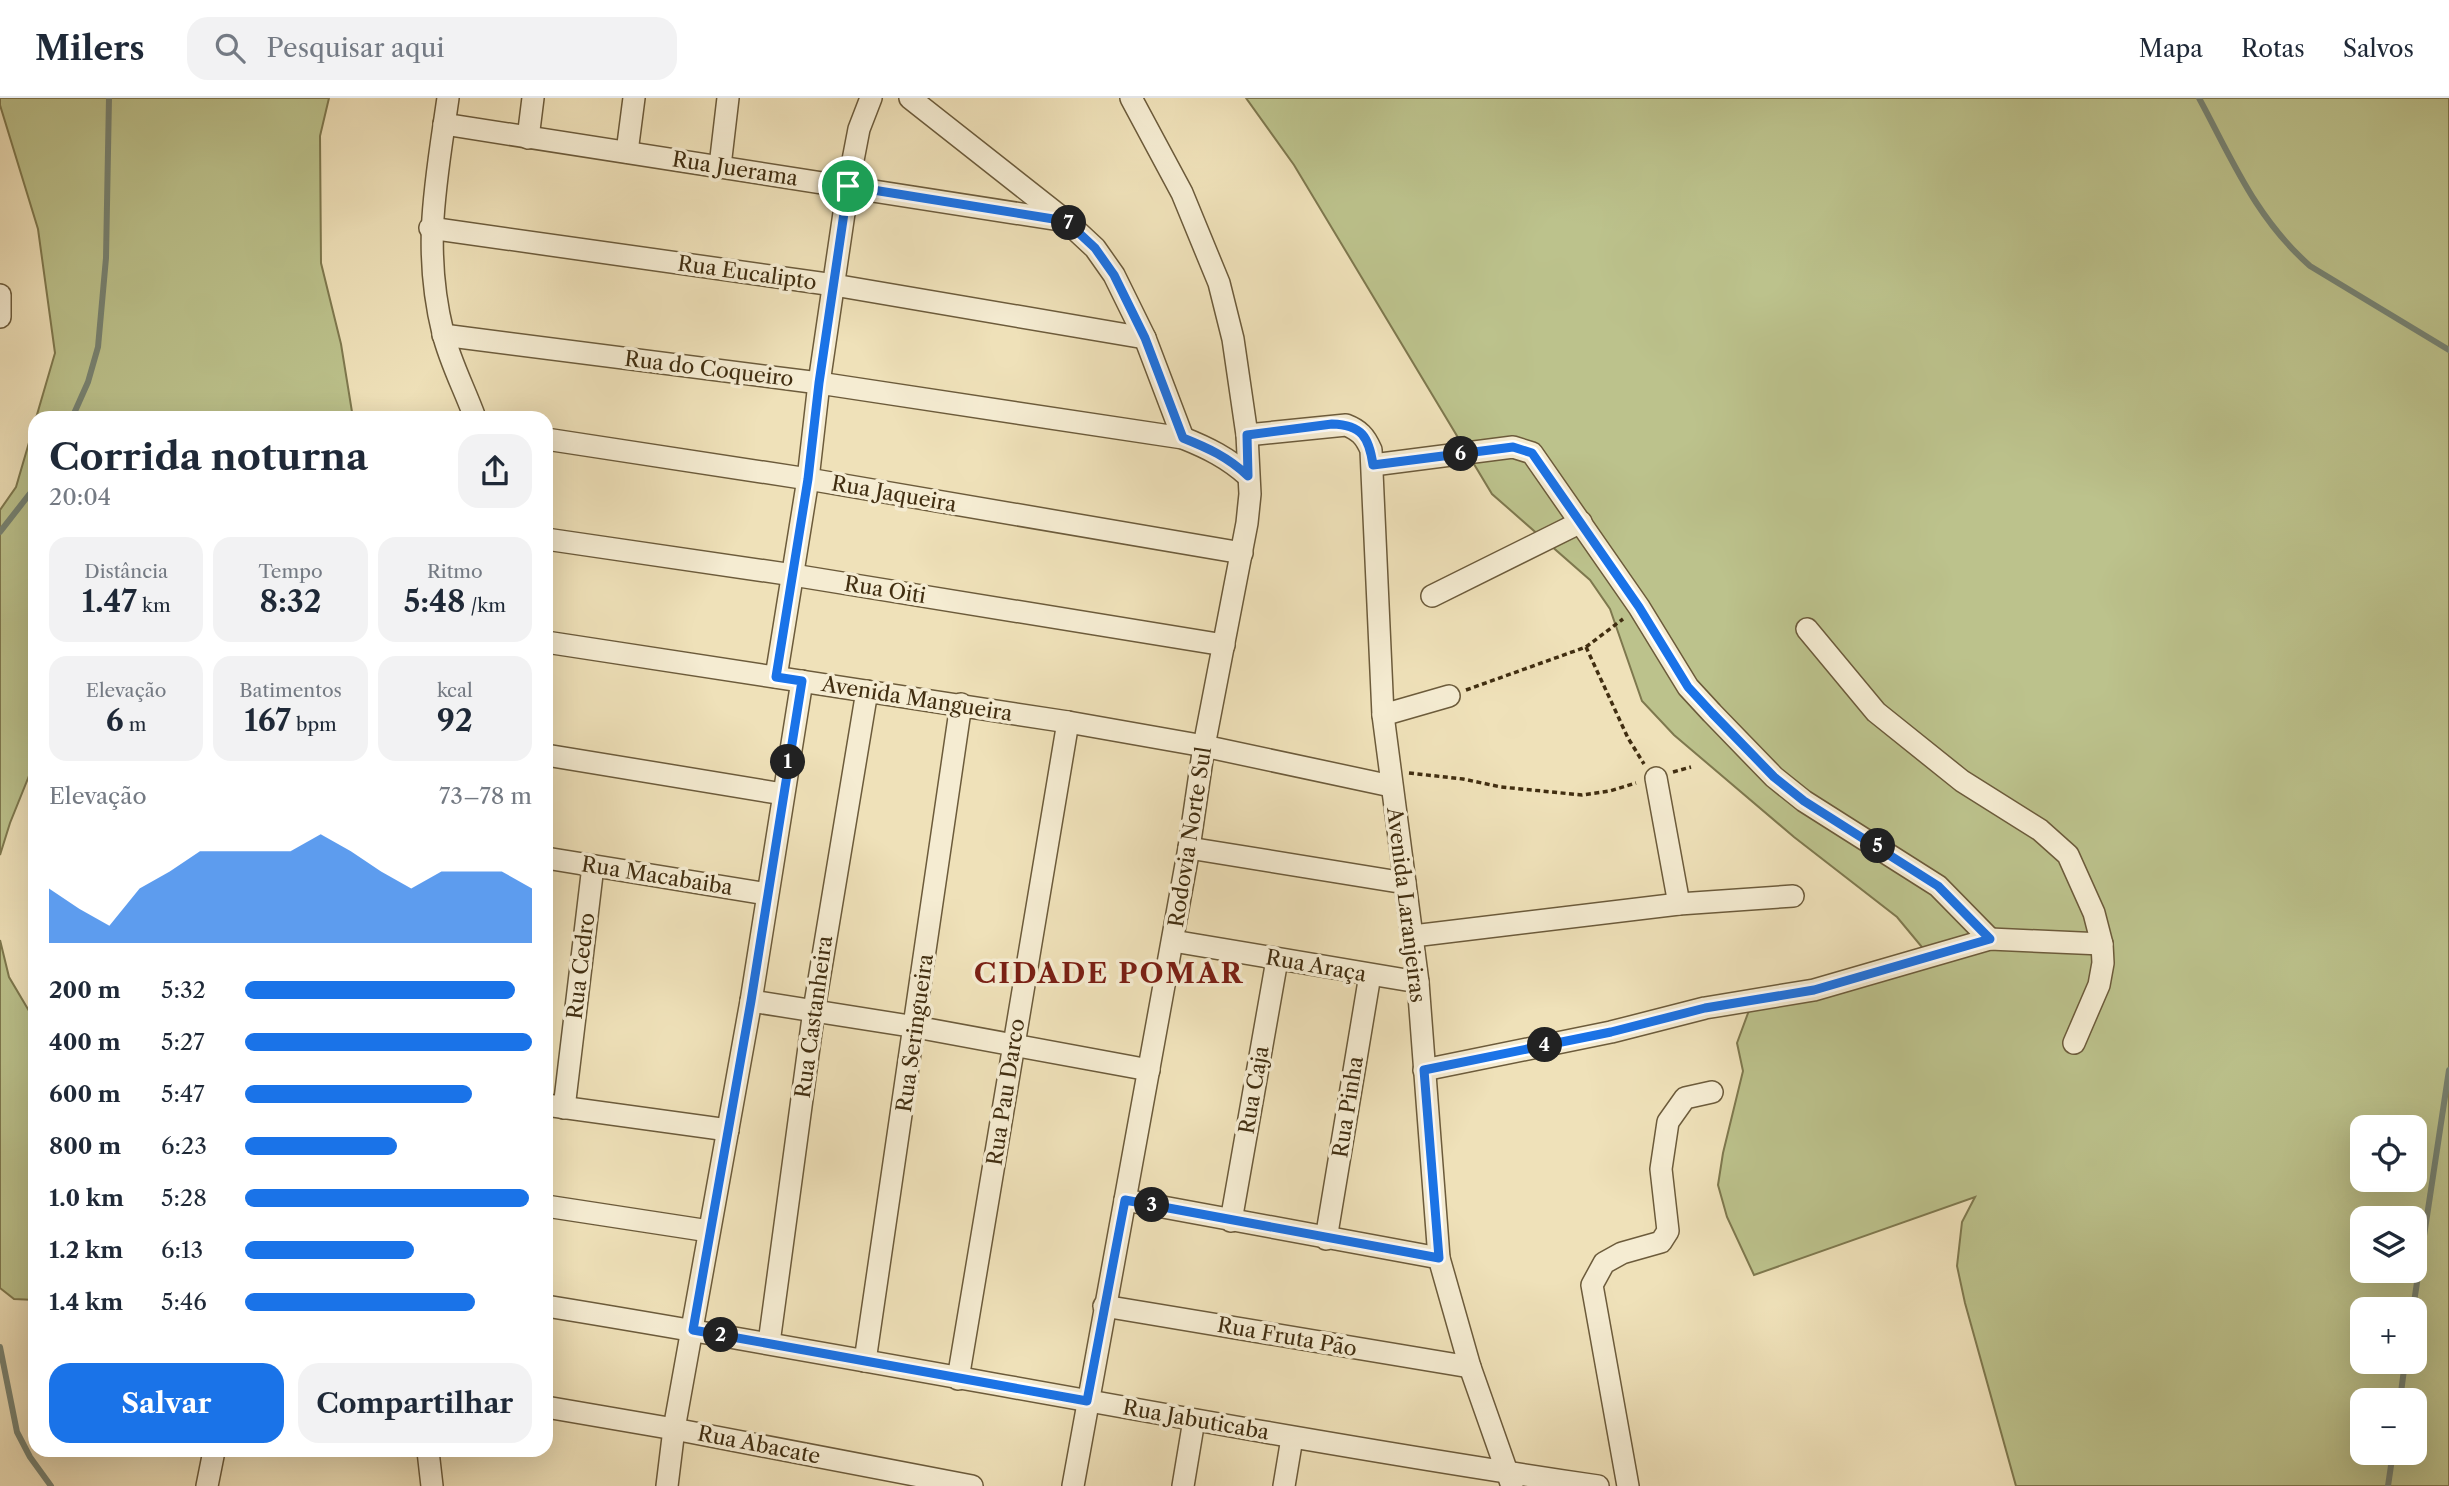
<!DOCTYPE html>
<html lang="pt">
<head>
<meta charset="utf-8">
<style>
	body { margin:0; font-family:"Libre Caslon Text",serif; background:#f2f2f3; color:#1f2937; height:100vh; display:flex; flex-direction:column; font-size:26px; white-space:nowrap }
	* { box-sizing:border-box; margin:0 }
	p { font-size:23px; color:#747a83 }
	.icon { flex:none; width:38px; height:38px; fill:none; stroke:currentColor; stroke-width:2; stroke-linecap:round; stroke-linejoin:round }
	.map { position:relative; flex:1; overflow:hidden }
	.side { position:absolute; left:28px; top:313px; width:525px; height:1046px; display:flex; flex-direction:column; background:#fff; border-radius:21px; box-shadow:0 7px 28px #0002 }
	.side>* { flex:none }
	.buttons { position:absolute; left:2350px; top:1017px; display:grid; gap:14px }
	.buttons a { display:grid; place-items:center; width:77px; height:77px; border-radius:14px; background:#fff; box-shadow:0 7px 28px #0002; font-size:35px }
	.pin { position:absolute; display:grid; place-items:center; width:60px; height:60px; color:#fff; margin:-30px; border:4px solid #fff; border-radius:50%; box-shadow:0 2px 7px #0007 }
	.km { position:absolute; width:35px; height:35px; margin:-18px; border-radius:50%; background:#222; color:#fff; font-size:19px; line-height:35px; text-align:center }
	.round { display:grid; place-items:center; flex:none; width:74px; height:74px; border-radius:21px; background:#f2f2f3 }
	.overview { display:flex; align-items:center; justify-content:space-between; height:119px; padding:0 21px }
	h1 { font-size:38px; font-weight:800; line-height:52px }
	.metrics { display:grid; grid-template-columns:repeat(3,1fr); gap:10px; height:119px; padding:7px 21px }
	.metrics div { display:grid; align-content:center; border-radius:18px; background:#f2f2f3; text-align:center }
	.metrics b { font-size:30px; font-weight:800 }
	.metrics small { font-size:19px; font-weight:400 }
	.metrics p { font-size:19px }
	.chart { height:196px; padding:14px 21px }
	.chart p { display:flex; justify-content:space-between }
	.chart svg { width:100%; height:126px; margin-top:7px; fill:#1a73e8; opacity:.7 }
	.primary-button { display:flex; gap:14px; margin-top:auto; padding:14px 21px }
	.primary-button a { flex:1; height:80px; border-radius:21px; background:#1a73e8; color:#fff; font-size:28px; font-weight:800; line-height:80px; text-align:center }
	.primary-button a+a { background:#f2f2f3; color:#1f2937 }
	ul { padding:0 21px; list-style:none; font-size:23px }
	li { display:grid; grid-template-columns:112px 84px 1fr; align-items:center; height:52px }
	li i { height:18px; border-radius:9px; background:#1a73e8 }
	header { display:flex; align-items:center; gap:42px; box-sizing:border-box; height:98px; padding:0 35px; background:#fff; border-bottom:2px solid #e0e1e3 }
	header strong { font-size:33px }
	nav { display:flex; gap:38px; margin-inline-start:auto; font-size:24px }
	.search { width:490px; height:63px; background:#f2f2f3; display:flex; align-items:center; gap:18px; box-sizing:border-box; padding:0 24px; border-radius:21px; color:#747a83; font-size:26px }
	.map>svg:first-child { display:block }
	.green { fill:#bcc28c; stroke:#7e784e; stroke-width:2; fill-rule:evenodd }
	.lines { fill:none; stroke-linecap:round; stroke-linejoin:round }
	.stream { stroke:#778373; stroke-width:6 }
	.minor-casing { stroke:#6c5b3b; stroke-width:24 }
	.path { stroke:#412e11; stroke-width:3.5; stroke-dasharray:5 3.5; stroke-linecap:butt }
	.minor { stroke:#f5ecd2; stroke-width:21 }
	.route-casing { stroke:#fff; stroke-width:14 }
	.route { stroke:#1a73e8; stroke-width:9 }
	.labels { text-anchor:middle; stroke-width:7; stroke-linejoin:round; paint-order:stroke }
	.street-label { font-size:21px; fill:#412e11; stroke:#f5ecd2 }
	.district-label { font-size:28px; font-weight:bold; letter-spacing:2px; fill:#7a1f14; stroke:#f5ecd2 }
</style>
</head>
<body>
<header>
<strong>Milers</strong>
<div class="search"><svg class="icon" aria-label="search" viewBox="0 0 24 24"><circle cx="10" cy="10" r="6"/><path d="M15 15l6 6"/></svg>Pesquisar aqui</div>
<nav><a>Mapa</a><a>Rotas</a><a>Salvos</a></nav>
</header>
<div class="map">
<svg width="2449" height="1388" viewBox="0 0 2449 1388">
	<rect width="100%" height="100%" fill="#efe1b9"/>
	<filter id="stains"><feTurbulence type="fractalNoise" baseFrequency=".00286" numOctaves="4"/><feColorMatrix values="0 0 0 0 .2 0 0 0 0 .09 0 0 0 0 .02 0 0 0 .5 -.17"/></filter>
	<radialGradient id="worn" r=".72"><stop offset=".6" stop-color="#630" stop-opacity="0"/><stop offset="1" stop-color="#630" stop-opacity=".3"/></radialGradient>
	<g class="green">
		<polygon points="0,0 329,0 320,38 321,165 341,246 353,320 36,320 55,255 38,131 0,7"/>
		<path d="M1246 0H2449V1388H2016L1965 1205 1957 1168 1962 1124 1975 1099 1754 1177 1727 1119 1718 1087 1723 1055 1743 973 1737 945 1751 907 1936 866 1897 819 1794 739 1674 637 1642 603 1610 511 1590 482 1492 396 1294 67ZM2362 1029H2415V1082H2362ZM2362 1120H2415V1172H2362ZM2362 1211H2415V1264H2362ZM2362 1302H2415V1354H2362Z"/>
		<polygon points="35,324 35,663 10,725 0,757 0,412 16,389"/>
		<polygon points="0,842 9,879 35,923 35,1202 14,1201 0,1190"/>
	</g>
	<g class="lines">
		<g class="stream">
			<path d="M2199 0C2233 63 2255 119 2310 168L2449 252"/>
			<polyline points="72,320 88,284 98,249 106,160 109,0"/>
			<polyline points="0,434 35,389"/>
			<polyline points="2413,1211 2449,972"/>
			<polyline points="0,1249 17,1334 30,1359 51,1388"/>
			<polyline points="2400,1302 2405,1264"/>
			<polyline points="2388,1388 2393,1354"/>
		</g>
		<g class="minor-casing">
			<g id="minor">
				<path d="M448 0C436 84 422 150 443 235 450 264 465 292 475 320"/>
				<polyline points="910,0 1066,123 1095,150 1114,177 1145,240 1183,340"/>
				<polyline points="444,26 1066,123"/>
				<polyline points="528,40 533,0"/>
				<polyline points="627,54 634,0"/>
				<polyline points="720,68 728,0"/>
				<polyline points="430,130 834,187 1145,240"/>
				<polyline points="0,197 0,219"/>
				<path d="M443 237 819 285 1183 340C1208 350 1228 360 1248 378"/>
				<path d="M1247 337 1346 327C1359 332 1365 338 1371 352L1383 617 1418 884 1439 1160 1470 1269 1512 1388"/>
				<polyline points="546,341 808,381 1242,455"/>
				<polyline points="1373,367 1513,349 1532,355 1639,509 1688,589 1712,615 1774,679 1804,703 1938,788 1990,841"/>
				<polyline points="546,441 793,477 1224,547"/>
				<polyline points="1432,498 1581,424"/>
				<polyline points="1807,531 1876,614 1962,683 2040,732 2068,757 2094,815 2102,846 2103,865 2099,887 2074,945"/>
				<polyline points="546,544 1068,624 1204,648 1391,688"/>
				<polyline points="776,579 808,381 819,285 848,88 859,31 871,0"/>
				<polyline points="1383,617 1449,598"/>
				<polyline points="546,657 783,696"/>
				<polyline points="1656,680 1679,806"/>
				<polyline points="1189,750 1405,785"/>
				<polyline points="546,760 767,796"/>
				<polyline points="1413,838 1679,806 1793,798"/>
				<polyline points="1173,843 1418,884"/>
				<polyline points="751,903 916,929 1149,972"/>
				<polyline points="1424,972 1611,934 1705,910 1814,892 1990,841 2102,846"/>
				<polyline points="546,1007 728,1032"/>
				<polyline points="564,1010 593,768"/>
				<polyline points="1125,1102 1439,1160"/>
				<polyline points="546,1108 709,1133"/>
				<polyline points="1231,1123 1277,862"/>
				<polyline points="1326,1141 1370,877"/>
				<path d="M546 1208C897 1265 1246 1336 1598 1388"/>
				<polyline points="1104,1208 1470,1269"/>
				<polyline points="769,1245 814,912 867,593"/>
				<polyline points="865,1263 961,606"/>
				<polyline points="958,1281 1068,624"/>
				<polyline points="546,1309 674,1331 972,1388"/>
				<polyline points="428,1353 432,1388"/>
				<polyline points="207,1388 214,1353"/>
				<polyline points="667,1388 674,1331 751,903 802,583"/>
				<polyline points="1073,1388 1189,750 1204,648 1247,425 1250,396 1247,337 1233,241 1219,185 1182,95 1131,0"/>
				<polyline points="1183,1388 1194,1322"/>
				<polyline points="1284,1388 1292,1340"/>
				<polyline points="1628,1388 1592,1187 1604,1165 1622,1155 1661,1144 1668,1133 1661,1071 1668,1024 1685,1000 1712,994"/>
			</g>
		</g>
		<g class="path">
			<polyline points="1586,549 1628,640 1644,666"/>
			<polyline points="1466,592 1586,549 1623,521"/>
			<polyline points="1673,674 1691,669"/>
			<polyline points="1409,675 1463,681 1501,689 1582,697 1610,693 1636,685"/>
		</g>
		<use href="#minor" class="minor"/>
	</g>
	<g class="lines">
		<g class="route-casing">
			<path id="route" d="M848 88 1066 123 1095 150 1114 177 1145 240 1183 340C1208 350 1228 359 1248 378L1247 337 1332 326C1362 327 1369 339 1373 367L1513 349 1532 355 1639 509 1688 589 1712 615 1774 679 1804 703 1938 788 1990 841 1814 892 1705 910 1611 934 1424 972 1439 1160 1125 1102 1087 1303 693 1232 751 903 802 583 776 579 808 381 819 285Z"/>
		</g>
		<use href="#route" class="route"/>
	</g>
	<g class="labels">
		<g class="street-label">
			<text transform="translate(735 71) rotate(9)" y="7">Rua Juerama</text>
			<text transform="translate(747 175) rotate(8)" y="7">Rua Eucalipto</text>
			<text transform="translate(709 271) rotate(7)" y="7">Rua do Coqueiro</text>
			<text transform="translate(894 396) rotate(10)" y="7">Rua Jaqueira</text>
			<text transform="translate(885 492) rotate(9)" y="7">Rua Oiti</text>
			<text transform="translate(917 601) rotate(9)" y="7">Avenida Mangueira</text>
			<text transform="translate(1190 739) rotate(-81)" y="7">Rodovia Norte Sul</text>
			<text transform="translate(657 778) rotate(9)" y="7">Rua Macabaiba</text>
			<text transform="translate(1406 807) rotate(83)" y="7">Avenida Laranjeiras</text>
			<text transform="translate(581 868) rotate(-83)" y="7">Rua Cedro</text>
			<text transform="translate(1316 868) rotate(10)" y="7">Rua Araça</text>
			<text transform="translate(814 919) rotate(-82)" y="7">Rua Castanheira</text>
			<text transform="translate(915 935) rotate(-82)" y="7">Rua Seringueira</text>
			<text transform="translate(1254 992) rotate(-80)" y="7">Rua Caja</text>
			<text transform="translate(1006 994) rotate(-81)" y="7">Rua Pau Darco</text>
			<text transform="translate(1348 1009) rotate(-81)" y="7">Rua Pinha</text>
			<text transform="translate(1287 1239) rotate(10)" y="7">Rua Fruta Pão</text>
			<text transform="translate(1196 1322) rotate(10)" y="7">Rua Jabuticaba</text>
			<text transform="translate(759 1347) rotate(11)" y="7">Rua Abacate</text>
		</g>
		<g class="district-label">
			<text x="1109" y="885">CIDADE POMAR</text>
		</g>
	</g>
	<rect width="100%" height="100%" filter="url(#stains)"/>
	<rect width="100%" height="100%" fill="url(#worn)"/>
</svg>
<div class="buttons">
<a><svg class="icon" aria-label="locate" viewBox="0 0 24 24"><circle cx="12" cy="12" r="6"/><path d="M12 2v4M12 18v4M2 12h4M18 12h4"/></svg></a>
<a><svg class="icon" aria-label="layers" viewBox="0 0 24 24"><path d="M12 4l9 5-9 5-9-5zM3 14l9 5 9-5"/></svg></a>
<a>+</a>
<a>−</a>
</div>
<div class="pin" style="left:848px;top:88px;background:#1e9e55"><svg class="icon" aria-label="arrive" viewBox="0 0 24 24"><path d="M6 21V4h12l-3 4 3 4H6"/></svg></div>
<b class="km" style="left:788px;top:664px">1</b>
<b class="km" style="left:721px;top:1237px">2</b>
<b class="km" style="left:1152px;top:1107px">3</b>
<b class="km" style="left:1545px;top:947px">4</b>
<b class="km" style="left:1878px;top:748px">5</b>
<b class="km" style="left:1461px;top:356px">6</b>
<b class="km" style="left:1069px;top:125px">7</b>
<section class="side">
<div class="overview"><div><h1>Corrida noturna</h1><p>20:04</p></div><a class="round"><svg class="icon" aria-label="share" viewBox="0 0 24 24"><path d="M12 15V3M7 8l5-5 5 5M5 13v7h14v-7"/></svg></a></div>
<div class="metrics">
<div><p>Distância</p><b>1.47<small> km</small></b></div>
<div><p>Tempo</p><b>8:32</b></div>
<div><p>Ritmo</p><b>5:48<small> /km</small></b></div>
</div>
<div class="metrics">
<div><p>Elevação</p><b>6<small> m</small></b></div>
<div><p>Batimentos</p><b>167<small> bpm</small></b></div>
<div><p>kcal</p><b>92</b></div>
</div>
<div class="chart"><p><span>Elevação</span>73–78 m</p>
<svg viewBox="0 0 160 44" preserveAspectRatio="none"><path d="M0 44V25L10 32L20 38L30 25L40 19L50 12L60 12L70 12L80 12L90 6L100 12L110 19L120 25L130 19L140 19L150 19L160 25V44z"/></svg>
</div>
<ul>
<li><b>200 m</b>5:32<i style="width:94%"></i></li>
<li><b>400 m</b>5:27<i style="width:100%"></i></li>
<li><b>600 m</b>5:47<i style="width:79%"></i></li>
<li><b>800 m</b>6:23<i style="width:53%"></i></li>
<li><b>1.0 km</b>5:28<i style="width:99%"></i></li>
<li><b>1.2 km</b>6:13<i style="width:59%"></i></li>
<li><b>1.4 km</b>5:46<i style="width:80%"></i></li>
</ul>
<div class="primary-button"><a>Salvar</a><a>Compartilhar</a></div>
</section>
</div>
</body>
</html>
